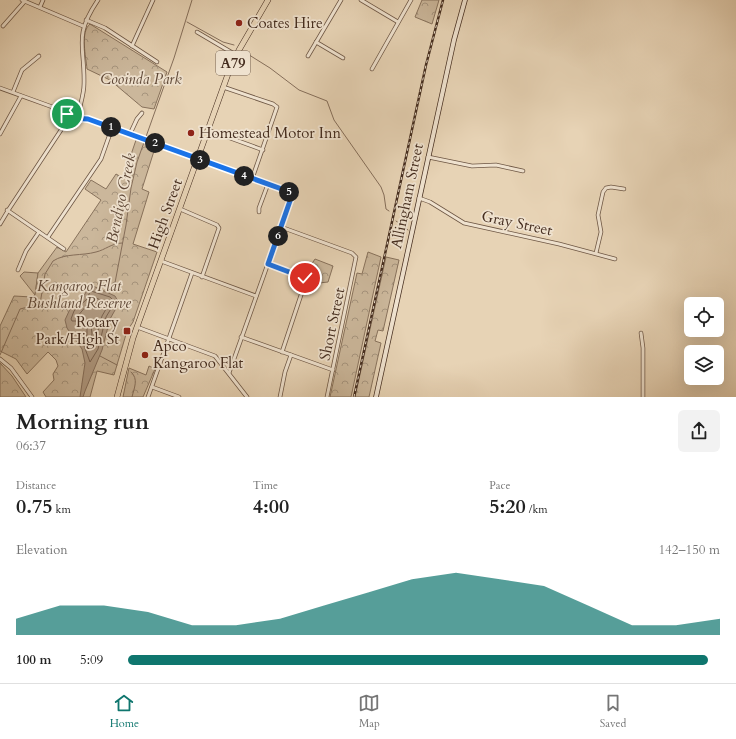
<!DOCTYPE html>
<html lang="en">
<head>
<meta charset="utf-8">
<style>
	body { margin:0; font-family:Cardo,serif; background:#f2f2f2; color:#222; height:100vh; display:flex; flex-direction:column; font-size:15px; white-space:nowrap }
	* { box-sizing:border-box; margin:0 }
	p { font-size:13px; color:#767676 }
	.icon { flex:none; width:22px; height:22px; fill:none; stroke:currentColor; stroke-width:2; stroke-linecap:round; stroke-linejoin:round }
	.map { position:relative; height:397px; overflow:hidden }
	.panel { display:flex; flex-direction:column; background:#fff; flex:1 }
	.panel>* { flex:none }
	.controls { position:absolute; left:684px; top:297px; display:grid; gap:8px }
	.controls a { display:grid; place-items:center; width:40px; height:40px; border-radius:6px; background:#fff; box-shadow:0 4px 16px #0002; font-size:20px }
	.pin { position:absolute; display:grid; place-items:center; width:34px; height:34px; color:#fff; margin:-17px; border:2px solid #fff; border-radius:50%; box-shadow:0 1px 4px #0007 }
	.km { position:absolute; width:20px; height:20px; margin:-10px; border-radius:50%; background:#222; color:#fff; font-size:11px; line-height:20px; text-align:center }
	.round { display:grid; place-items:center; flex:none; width:42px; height:42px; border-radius:6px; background:#f2f2f2 }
	.overview { display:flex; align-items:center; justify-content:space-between; height:68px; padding:0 16px }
	h1 { font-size:22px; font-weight:700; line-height:30px }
	.metrics { display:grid; grid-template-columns:repeat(3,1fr); gap:6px; height:68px; padding:4px 16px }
	.metrics div { display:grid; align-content:center }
	.metrics b { font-size:20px; font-weight:700 }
	.metrics small { font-size:11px; font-weight:400 }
	.metrics p { font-size:11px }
	.chart { height:112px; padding:8px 16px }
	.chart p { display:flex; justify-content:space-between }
	.chart svg { width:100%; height:72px; margin-top:4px; fill:#0f766e; opacity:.7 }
	ul { padding:0 16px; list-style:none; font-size:13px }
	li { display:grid; grid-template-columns:64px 48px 1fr; align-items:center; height:30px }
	li i { height:10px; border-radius:5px; background:#0f766e }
	.dock { display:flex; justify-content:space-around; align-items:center; height:56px; border-top:1px solid #e0e0e0; background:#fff; font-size:11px; color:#767676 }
	.dock a { display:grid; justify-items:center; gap:2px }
	.dock .active { color:#0f766e }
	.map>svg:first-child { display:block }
	.grass { fill:#cbb79b; stroke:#88725c }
	.forest { fill:url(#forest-crowns); stroke:#88725c }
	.water { fill:#b09a82; stroke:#856e5a }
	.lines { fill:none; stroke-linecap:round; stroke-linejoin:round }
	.shore { stroke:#7a6350; stroke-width:1 }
	.stream { stroke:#856e5a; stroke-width:1 }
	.street-casing { stroke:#6d5644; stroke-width:4.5 }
	.secondary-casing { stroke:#442c1e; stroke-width:5.5 }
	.highway-casing { stroke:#442c1e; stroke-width:6 }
	.street { stroke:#efe2cf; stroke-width:3 }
	.secondary { stroke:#efe2cf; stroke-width:4 }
	.highway { stroke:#e7d3b5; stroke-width:5 }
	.rail-casing { stroke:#442c1e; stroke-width:2.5 }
	.rail { stroke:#efe2cf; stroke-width:1; stroke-dasharray:3; stroke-linecap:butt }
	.route-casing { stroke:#fff; stroke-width:8 }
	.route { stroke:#1a73e8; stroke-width:5 }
	.poi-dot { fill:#8f2418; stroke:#efe2cf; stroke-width:1.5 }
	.labels { text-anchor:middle; stroke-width:3.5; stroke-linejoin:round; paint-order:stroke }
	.shield { fill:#efe2cf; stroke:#776353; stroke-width:1 }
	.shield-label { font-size:14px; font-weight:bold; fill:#442c1e }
	.poi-label { font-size:15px; fill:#442c1e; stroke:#efe2cf; text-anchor:start }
	.park-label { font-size:15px; font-style:italic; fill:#5f4837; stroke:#efe2cf }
	.street-label { font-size:15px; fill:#442c1e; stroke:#efe2cf }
	.water-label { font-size:16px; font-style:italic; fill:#5f4837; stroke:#efe2cf }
</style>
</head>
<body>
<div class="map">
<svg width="736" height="397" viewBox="0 0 736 397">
	<defs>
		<pattern id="forest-crowns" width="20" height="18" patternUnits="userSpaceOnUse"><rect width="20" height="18" fill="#cbb79b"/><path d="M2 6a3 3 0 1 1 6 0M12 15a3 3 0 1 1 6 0" fill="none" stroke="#a6957e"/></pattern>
	</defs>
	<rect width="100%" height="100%" fill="#e7d3b5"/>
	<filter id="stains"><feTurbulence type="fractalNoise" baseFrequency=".005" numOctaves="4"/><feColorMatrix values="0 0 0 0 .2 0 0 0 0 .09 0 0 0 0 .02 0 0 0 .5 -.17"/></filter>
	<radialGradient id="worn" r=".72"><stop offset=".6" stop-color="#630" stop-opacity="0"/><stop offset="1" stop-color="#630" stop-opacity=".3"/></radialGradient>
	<polygon class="grass" points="24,272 38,273 35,295 20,276"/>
	<g class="forest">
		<polygon points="422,0 439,0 432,24 415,17"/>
		<path d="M90 24 167 72 154 109 142 107 110 80 87 69C86 57 80 32 90 24Z"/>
		<polygon points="136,140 151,145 149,149 154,151 142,189 149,192 133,244 157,252 133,322 127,331 114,375 97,371 90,397 46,397 43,392 54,380 53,374 58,366 56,360 48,352 27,374 16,359 0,351 0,326 14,296 32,297 35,295 38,273 57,247 66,252 101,200 85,189 91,180 106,189 116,174 123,178"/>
		<polygon points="368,252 381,257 351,397 330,397 357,273 362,274"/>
		<polygon points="386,257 399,260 383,331 378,330 375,341 381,343 369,397 355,397"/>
		<polygon points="315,259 333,266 328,282 310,284 310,277 305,274"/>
		<polygon points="0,363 12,376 26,397 0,397"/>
		<polygon points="149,366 155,369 143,397 123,397 129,368 146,375"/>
	</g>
	<polygon class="water" points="93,286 115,296 119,303 110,319 102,350 85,391 83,397 80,397 85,363 82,349 67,328 65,320 70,309 83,298 88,288"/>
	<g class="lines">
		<g class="shore">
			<polygon points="91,291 110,297 115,302 106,317 98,349 90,362 83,343 87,335 87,326 81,321 72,321 71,319 74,311 86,300"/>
			<polygon points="94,297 109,304 102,316 94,345 92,346 89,343 92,334 91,325 80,314"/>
		</g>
		<g class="stream">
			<polyline points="187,22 223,42 234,45"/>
			<polyline points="246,53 270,68 299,90 327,101 334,120 381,187 384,195 386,209 389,211"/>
			<polyline points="396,221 408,230"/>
			<polyline points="114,288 126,225 131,188 137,162 174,58 192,0"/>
			<path d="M0 355 20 309 40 304 45 274 53 261C65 253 82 256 96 252 105 250 112 243 122 243"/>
			<polyline points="100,356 117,365"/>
			<path d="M131 372C139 379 134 388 132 397"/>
		</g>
		<g class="street-casing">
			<g id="street">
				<polyline points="22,0 83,26"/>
				<polyline points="361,0 398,22"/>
				<polyline points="40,7 43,0"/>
				<polyline points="86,20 105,28 157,62"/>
				<polyline points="3,26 25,1"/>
				<polyline points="197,32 236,55"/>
				<polyline points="316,42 343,58"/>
				<polyline points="132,46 153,0"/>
				<polyline points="308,56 341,0"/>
				<polyline points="372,69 411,0"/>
				<polyline points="223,87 273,104 277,107 252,179"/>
				<polyline points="0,88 58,109 77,109 79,111 78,116 64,126"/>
				<polyline points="13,92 22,70 39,56"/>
				<polyline points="59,110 67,114"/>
				<path d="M79 111C81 102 84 93 84 84 85 45 73 37 98 0"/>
				<polyline points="76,118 88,119 291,193 281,227 229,373"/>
				<polyline points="208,130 263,150"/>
				<polyline points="0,134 21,96"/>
				<polyline points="130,134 137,119 142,113"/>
				<polyline points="428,157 472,166 496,165 523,171"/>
				<polyline points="419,198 430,202 464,223 559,244 615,259"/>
				<polyline points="180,209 217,225 219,228 202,277"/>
				<polyline points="7,210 64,249"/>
				<polyline points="259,212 259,208 268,184"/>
				<polyline points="0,224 9,209 63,127 68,116"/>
				<polyline points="281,227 352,253 356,257 327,397"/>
				<polyline points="48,237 101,159 112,128"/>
				<polyline points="596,253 601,232 598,215 603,192 606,188 611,187 624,189"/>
				<polyline points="161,261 256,296"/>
				<polyline points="268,264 305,278 306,280 282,352"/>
				<polyline points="18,270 26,251 39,232"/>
				<polyline points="137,327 215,356 247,397"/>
				<polyline points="641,333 643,348 643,397"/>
				<polyline points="241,337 333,370"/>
				<polyline points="169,338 192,273"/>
				<polyline points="0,359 11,368 32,397"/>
				<polyline points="152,387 179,397"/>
				<polyline points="148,397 169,338"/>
				<polyline points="280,397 285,372 291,355"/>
			</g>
		</g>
		<g class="secondary-casing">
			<polyline id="secondary" points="376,397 454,40 465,0"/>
		</g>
		<g class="highway-casing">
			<polyline id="highway" points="117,397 133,338 228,74 239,50 268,0"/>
		</g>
		<use href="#street" class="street"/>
		<use href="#secondary" class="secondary"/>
		<use href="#highway" class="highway"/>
		<g class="rail-casing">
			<polyline id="rail" points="354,397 426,65 443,0"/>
		</g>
		<use href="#rail" class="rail"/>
	</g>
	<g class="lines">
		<g class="route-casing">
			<polyline id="route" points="67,114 70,118 88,119 290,192 291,198 268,264 305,278"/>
		</g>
		<use href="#route" class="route"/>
	</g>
	<g class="poi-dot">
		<circle cx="239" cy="23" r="4"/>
		<circle cx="191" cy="133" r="4"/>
		<rect x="123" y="327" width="8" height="8" rx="2"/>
		<circle cx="145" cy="355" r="4"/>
	</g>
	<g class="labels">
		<rect class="shield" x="216" y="51" width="34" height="24" rx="3"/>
		<g class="shield-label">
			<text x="233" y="68">A79</text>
		</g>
		<g class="poi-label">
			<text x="247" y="28">Coates Hire</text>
			<text x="199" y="138">Homestead Motor Inn</text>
			<text x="119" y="327" text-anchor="end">Rotary<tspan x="119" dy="17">Park/High St</tspan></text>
			<text x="153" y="351">Apco<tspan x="153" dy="17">Kangaroo Flat</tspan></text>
		</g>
		<g class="park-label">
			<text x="141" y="84">Cooinda Park</text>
			<text x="79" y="291">Kangaroo Flat<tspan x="79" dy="17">Bushland Reserve</tspan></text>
		</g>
		<g class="street-label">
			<text transform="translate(407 196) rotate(-78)" y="5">Allingham Street</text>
			<text transform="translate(165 214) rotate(-70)" y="5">High Street</text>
			<text transform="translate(517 223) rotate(12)" y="5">Gray Street</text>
			<text transform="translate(332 324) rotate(-78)" y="5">Short Street</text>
		</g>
		<g class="water-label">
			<text transform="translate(120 198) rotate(-78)" y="6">Bendigo Creek</text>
		</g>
	</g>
	<rect width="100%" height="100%" filter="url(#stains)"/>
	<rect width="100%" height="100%" fill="url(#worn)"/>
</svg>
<div class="controls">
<a><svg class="icon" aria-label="locate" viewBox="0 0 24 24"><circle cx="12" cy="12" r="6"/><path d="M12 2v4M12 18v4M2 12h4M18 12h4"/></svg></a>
<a><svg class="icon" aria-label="layers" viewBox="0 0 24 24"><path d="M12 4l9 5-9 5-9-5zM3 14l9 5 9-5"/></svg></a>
</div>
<div class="pin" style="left:67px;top:114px;background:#1e9e55"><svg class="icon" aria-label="arrive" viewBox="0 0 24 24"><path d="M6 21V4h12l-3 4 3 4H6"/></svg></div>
<div class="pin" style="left:305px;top:278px;background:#d93025"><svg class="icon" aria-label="check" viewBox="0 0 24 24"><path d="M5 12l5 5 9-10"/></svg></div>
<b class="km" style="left:111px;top:127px">1</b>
<b class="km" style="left:155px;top:143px">2</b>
<b class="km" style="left:200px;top:160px">3</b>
<b class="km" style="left:244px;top:176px">4</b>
<b class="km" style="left:289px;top:192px">5</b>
<b class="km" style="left:278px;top:236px">6</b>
</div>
<section class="panel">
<div class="overview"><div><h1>Morning run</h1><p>06:37</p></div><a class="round"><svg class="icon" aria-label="share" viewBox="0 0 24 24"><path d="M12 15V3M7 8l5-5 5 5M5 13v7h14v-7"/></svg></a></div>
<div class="metrics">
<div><p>Distance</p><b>0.75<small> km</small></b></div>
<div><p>Time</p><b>4:00</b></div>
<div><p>Pace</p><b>5:20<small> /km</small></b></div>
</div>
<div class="chart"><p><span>Elevation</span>142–150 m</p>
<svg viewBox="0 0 160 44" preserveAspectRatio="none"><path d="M0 44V34L10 26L20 26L30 30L40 38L50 38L60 34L70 26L80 18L90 10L100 6L110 10L120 14L130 26L140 38L150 38L160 34V44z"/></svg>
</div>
<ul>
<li><b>100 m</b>5:09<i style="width:98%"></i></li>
</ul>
</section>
<nav class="dock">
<a class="active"><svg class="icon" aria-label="home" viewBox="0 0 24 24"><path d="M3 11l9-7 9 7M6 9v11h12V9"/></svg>Home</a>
<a><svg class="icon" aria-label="map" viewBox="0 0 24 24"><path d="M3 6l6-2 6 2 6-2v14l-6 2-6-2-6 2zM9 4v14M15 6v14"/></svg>Map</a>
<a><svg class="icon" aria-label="saved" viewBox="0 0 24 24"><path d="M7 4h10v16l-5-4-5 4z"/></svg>Saved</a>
</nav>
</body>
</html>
